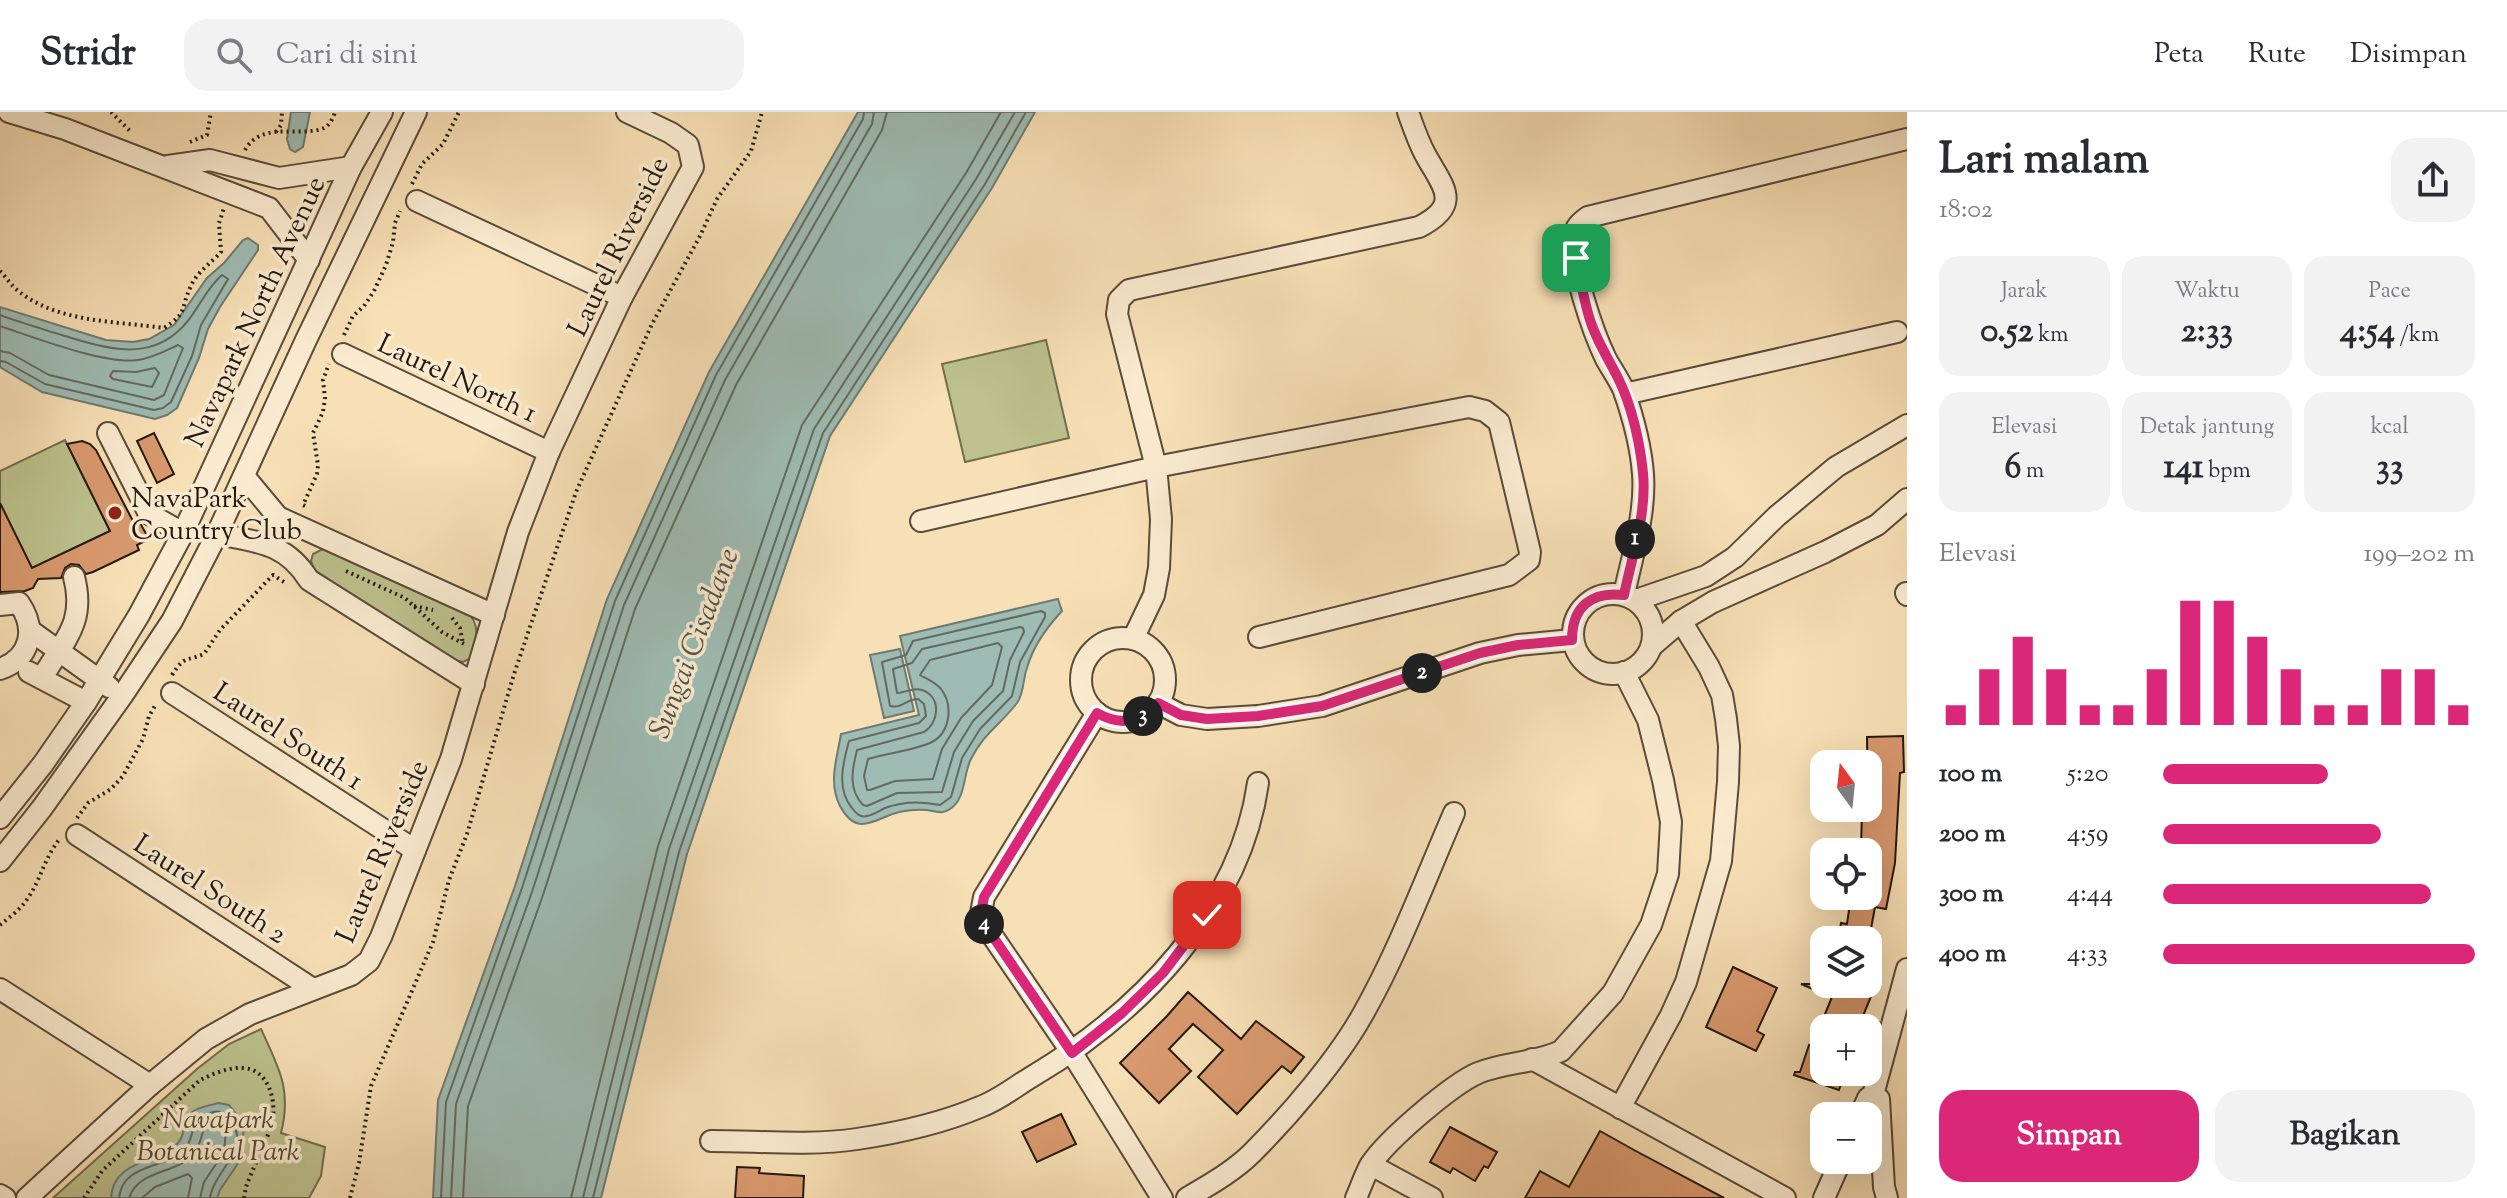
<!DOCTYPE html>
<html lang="id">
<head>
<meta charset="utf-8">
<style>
	body { margin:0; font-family:"Sorts Mill Goudy",serif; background:#f2f2f3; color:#2b2b33; height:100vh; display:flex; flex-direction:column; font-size:30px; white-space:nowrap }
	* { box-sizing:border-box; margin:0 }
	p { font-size:26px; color:#7c7c81 }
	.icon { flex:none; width:44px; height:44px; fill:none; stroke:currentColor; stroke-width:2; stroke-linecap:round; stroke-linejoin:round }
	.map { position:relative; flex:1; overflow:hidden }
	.drawer { display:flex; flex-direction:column; background:#fff; width:600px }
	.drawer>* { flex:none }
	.needle { width:52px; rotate:345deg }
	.controls { position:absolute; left:1810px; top:638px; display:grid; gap:16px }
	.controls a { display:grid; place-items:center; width:72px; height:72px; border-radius:16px; background:#fff; box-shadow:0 8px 32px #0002; font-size:40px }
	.pin { position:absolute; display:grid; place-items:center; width:68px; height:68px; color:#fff; margin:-34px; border-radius:16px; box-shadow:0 4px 12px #0006 }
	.km { position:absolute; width:40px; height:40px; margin:-20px; border-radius:50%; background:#222; color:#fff; font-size:22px; line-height:40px; text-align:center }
	.round { display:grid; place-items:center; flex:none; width:84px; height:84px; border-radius:24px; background:#f2f2f3 }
	.overview { display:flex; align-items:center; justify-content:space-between; height:136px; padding:0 32px }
	h1 { font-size:44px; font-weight:700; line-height:60px }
	.metrics { display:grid; grid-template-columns:repeat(3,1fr); gap:12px; height:136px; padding:8px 32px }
	.metrics div { display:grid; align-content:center; border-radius:20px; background:#f2f2f3; text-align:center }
	.metrics b { font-size:34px; font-weight:700 }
	.metrics small { font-size:22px; font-weight:400 }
	.metrics p { font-size:22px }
	.chart { height:224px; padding:16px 32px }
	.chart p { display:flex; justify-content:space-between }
	.chart svg { width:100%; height:144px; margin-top:8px; stroke:#db2777; stroke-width:6 }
	.action { display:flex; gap:16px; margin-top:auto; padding:16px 32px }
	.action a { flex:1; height:92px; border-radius:24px; background:#db2777; color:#fff; font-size:32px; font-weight:700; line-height:92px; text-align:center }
	.action a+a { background:#f2f2f3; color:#2b2b33 }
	ul { padding:0 32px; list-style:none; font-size:26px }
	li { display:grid; grid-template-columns:128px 96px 1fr; align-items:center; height:60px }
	li i { height:20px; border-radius:10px; background:#db2777 }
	header { display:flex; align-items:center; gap:48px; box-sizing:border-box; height:112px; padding:0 40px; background:#fff; border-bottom:2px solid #e1e1e2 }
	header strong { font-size:38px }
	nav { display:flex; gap:44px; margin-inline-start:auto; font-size:28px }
	.search { width:560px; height:72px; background:#f2f2f3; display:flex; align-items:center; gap:20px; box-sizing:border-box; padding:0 28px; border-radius:24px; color:#7c7c81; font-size:30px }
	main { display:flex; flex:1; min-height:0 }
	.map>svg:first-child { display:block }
	.green { fill:#bdc28e; stroke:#716e4f; stroke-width:2 }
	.water { fill:#9ebcb3; stroke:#6e7b72; stroke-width:2 }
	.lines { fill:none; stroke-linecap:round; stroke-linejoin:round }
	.shore { stroke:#626a62; stroke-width:2 }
	.building { fill:#d9996e; stroke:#251910; stroke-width:2 }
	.minor-casing { stroke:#5a4b3a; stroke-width:24 }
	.path { stroke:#251910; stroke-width:4; stroke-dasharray:2 4; stroke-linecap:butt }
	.minor { stroke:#faebd0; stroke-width:20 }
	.route-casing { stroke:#fff; stroke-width:16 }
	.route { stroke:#db2777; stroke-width:10 }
	.poi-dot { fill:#8f2418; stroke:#faebd0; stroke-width:3 }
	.labels { text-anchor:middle; stroke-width:7; stroke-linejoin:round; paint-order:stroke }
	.street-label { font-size:28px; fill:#251910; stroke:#faebd0 }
	.poi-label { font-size:28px; fill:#251910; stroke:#faebd0; text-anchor:start }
	.park-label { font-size:28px; font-style:italic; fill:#534c36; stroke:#faebd0 }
	.water-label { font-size:30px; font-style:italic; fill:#4f5249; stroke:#faebd0 }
</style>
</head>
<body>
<header>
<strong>Stridr</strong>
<div class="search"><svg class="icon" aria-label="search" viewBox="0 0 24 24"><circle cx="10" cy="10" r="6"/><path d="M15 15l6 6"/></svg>Cari di sini</div>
<nav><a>Peta</a><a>Rute</a><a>Disimpan</a></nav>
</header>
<main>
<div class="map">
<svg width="1907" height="1086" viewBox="0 0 1907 1086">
	<rect width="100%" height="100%" fill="#f8e0b6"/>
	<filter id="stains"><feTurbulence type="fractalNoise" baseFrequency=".0025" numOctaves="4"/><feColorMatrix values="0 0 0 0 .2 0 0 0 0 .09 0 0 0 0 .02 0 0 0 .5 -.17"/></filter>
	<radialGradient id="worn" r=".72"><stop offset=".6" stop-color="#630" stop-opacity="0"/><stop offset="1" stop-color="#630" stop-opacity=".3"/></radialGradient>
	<g class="green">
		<polygon points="1046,228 1069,326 965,350 942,252"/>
		<polygon points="65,328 110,419 32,456 0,391 0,359"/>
		<path d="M327 435 471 504C481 519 475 531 471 546L463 550 454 548 314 458 311 449 313 442Z"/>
		<path d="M261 917C279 956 292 978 281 1021L325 1035 321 1064 309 1086H53L197 957 229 932Z"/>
	</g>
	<g class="water">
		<polygon points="291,0 310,0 303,35 295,40 290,37 287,27"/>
		<polygon points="858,0 1035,0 992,76 830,324 687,742 601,1086 433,1086 438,988 515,774 607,487 709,260"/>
		<polygon points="248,126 258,133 258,138 220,195 208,217 199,246 177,296 167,303 155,307 42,280 0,255 0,195 106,228 133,230 149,227 174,213 207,166 224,151 243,128"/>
		<path d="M1058 487 1062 499C1047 515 1033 534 1027 556 1023 566 1024 582 1017 591 1001 612 984 621 971 647 963 662 966 687 950 697 942 703 936 699 927 698 913 697 898 699 885 705 865 714 853 718 840 694 828 671 837 646 841 622L919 603 900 524Z"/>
		<polygon points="900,537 914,599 884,606 870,543"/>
		<path d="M218 991 229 993 244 1012 241 1047 220 1078 217 1086H111C113 1049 155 1051 177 1032 186 1024 182 1012 189 1003 195 995 209 994 218 991Z"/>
	</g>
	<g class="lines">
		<g class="shore">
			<path d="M0 203C21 211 43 217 65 224 102 235 143 249 176 221 196 205 203 179 222 163L228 167 201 213 192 244 171 290 163 296 154 298 45 272 6 250 0 249"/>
			<path d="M0 214C33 225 106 253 138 248 153 246 165 239 178 233L183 236 164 283 154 288 49 263 10 241 0 239"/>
			<polygon points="155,256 159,261 152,275 113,267 110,264 113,259 136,260"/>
			<path d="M1041 499 1045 501V505L1020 550 1012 584 980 617 962 646 951 685 940 693C921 689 903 689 885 696 879 699 873 703 867 704 860 706 856 701 852 696 836 677 843 651 849 629L919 611 926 604 924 592 918 587C908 586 902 597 890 594L882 550 906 543 913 529Z"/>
			<path d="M1020 515 1023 516 1024 520 1010 548 1003 579 973 609 954 640 942 680 897 681 867 694 863 693C848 677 852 658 857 638L924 620C939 611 942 585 922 578 913 575 905 581 897 581L893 557 912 551 922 537Z"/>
			<path d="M998 531 1002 535 992 573 961 606 942 637 933 667 895 669 870 678H867L864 664 868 647C888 641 911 639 930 631 950 622 954 594 941 577 935 570 927 567 920 563L930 548Z"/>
			<path d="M119 1086C123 1048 172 1059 188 1032 192 1025 193 1015 197 1007 203 1003 214 998 221 1000 226 1001 228 1005 231 1009 252 1035 213 1061 210 1086"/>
			<path d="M129 1086C139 1056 179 1063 196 1039 200 1032 202 1022 205 1014L218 1010 226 1019 224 1040 204 1070 200 1086"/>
			<polyline points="142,1086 155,1075 188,1062 192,1066 188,1086"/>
			<polyline points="441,1086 446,990 522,776 615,489 716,263 863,7 864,0"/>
			<polyline points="451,1086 456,992 532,780 624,493 725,268 872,12 874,0"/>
			<polyline points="463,1086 468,994 543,783 635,497 736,273 882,18 887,0"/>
			<polyline points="571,1086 658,734 802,313 966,61 1001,0"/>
			<polyline points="583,1086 669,737 814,317 976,67 1015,0"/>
			<polyline points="593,1086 679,740 823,321 985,72 1026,0"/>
		</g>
	</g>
	<g class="building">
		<polygon points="154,321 174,362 157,371 137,329"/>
		<polygon points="82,329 90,332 96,338 135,413 140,411 149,427 137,433 139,438 93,460 86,462 79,453 71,452 65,456 61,466 38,467 33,476 25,479 0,480 0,391 32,456 110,419 67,332"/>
		<polygon points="1903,624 1904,660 1900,661 1895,751 1886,797 1875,795 1869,828 1838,828 1841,811 1847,812 1851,784 1868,784 1868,740 1861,740 1862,696 1868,696 1867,625"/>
		<polygon points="1733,855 1777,876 1757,919 1764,923 1756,939 1706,915"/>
		<polygon points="1801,872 1876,872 1863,904 1879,910 1878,916 1824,916 1824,960 1845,960 1839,978 1794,963 1795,960 1800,960 1809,933 1812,934 1832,885"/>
		<polygon points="1188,880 1241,927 1256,909 1304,945 1291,961 1282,954 1237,1002 1198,965 1223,938 1193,912 1169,937 1191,959 1159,991 1120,951 1167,904"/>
		<polygon points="1061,1002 1076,1032 1037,1050 1022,1020"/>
		<polygon points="1450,1015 1497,1040 1488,1056 1484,1054 1475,1069 1453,1056 1450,1061 1430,1050"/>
		<polygon points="1600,1019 1634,1038 1724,1086 1525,1086 1540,1059 1569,1075"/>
		<polygon points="737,1055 760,1056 759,1061 804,1064 803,1086 735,1086"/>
	</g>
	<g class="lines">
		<g class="minor-casing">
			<g id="minor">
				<polyline points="9,0 65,17 269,96 309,148"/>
				<polyline points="168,54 210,48 279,66 351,55"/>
				<polyline points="417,89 622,185"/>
				<polyline points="343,242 549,340"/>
				<polyline points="1625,282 1897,220"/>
				<polyline points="108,321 149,402 183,421"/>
				<polyline points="244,364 278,405 494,503"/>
				<polyline points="921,409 1156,355 1469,295 1485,299 1499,310 1530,440 1529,448 1509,463 1259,525"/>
				<path d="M217 422C258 430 286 431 309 468L474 572"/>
				<polyline points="1906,481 1907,483"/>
				<circle cx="1613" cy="522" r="40"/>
				<path d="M1624 483C1632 444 1646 402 1643 362 1641 335 1633 305 1624 279 1619 267 1612 258 1606 247 1593 220 1570 154 1574 124 1575 115 1581 110 1588 105L1907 27"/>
				<polyline points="1636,488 1706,464 1735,445 1777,404 1836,355 1907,313"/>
				<path d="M0 493 19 491C37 517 31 546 0 557"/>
				<polyline points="31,519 109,575"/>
				<circle cx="1123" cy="568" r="42"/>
				<path d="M1133 527 1154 483 1159 456 1161 407 1156 355 1117 202 1119 188 1129 178 1419 115C1464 92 1442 74 1425 42 1418 29 1413 14 1408 0"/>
				<polyline points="1652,534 1681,509 1713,490 1825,440 1877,413 1907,387"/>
				<polyline points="29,560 86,590"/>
				<path d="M42 566C64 528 86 511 74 465"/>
				<polyline points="172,581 415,738"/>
				<polyline points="1158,591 1181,603 1207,607 1258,604 1322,594 1480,541 1518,533 1572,528"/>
				<polyline points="1097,601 984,785 981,801 983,810 1072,941 1162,1086"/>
				<polyline points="0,706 43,652 86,590 139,503 183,421 351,55 382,0"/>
				<polyline points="77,723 313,877"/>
				<polyline points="0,749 42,696 122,584 172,509 217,422 306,228 416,0"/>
				<polyline points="0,877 150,973"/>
				<polyline points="1532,947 1785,1086"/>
				<polyline points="1620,996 1671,903 1686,870 1721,749 1728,670 1729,634 1726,607 1722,583 1709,555 1681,509"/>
				<polyline points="1860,1004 1868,986 1873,983"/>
				<path d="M711 1029C759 1029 809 1034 857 1027 898 1021 942 1011 980 995 999 988 1016 974 1033 964 1139 901 1240 798 1258 671"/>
				<polyline points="1371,1053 1432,1086"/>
				<polyline points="0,1083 5,1086"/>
				<polyline points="27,1086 150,973 206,927 250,902 351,863 369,849 381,825 451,647 518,420 549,340 622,185 693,55 688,33 671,21 627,0"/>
				<path d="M1187 1086C1209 1073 1234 1059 1252 1041 1289 1004 1338 947 1363 902 1399 838 1425 768 1454 701"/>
				<path d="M1356 1086C1361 1075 1365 1062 1371 1052 1388 1027 1451 973 1478 961 1505 950 1536 951 1561 939L1613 881 1651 813 1668 762 1671 710 1663 668 1648 608 1624 560"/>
				<polyline points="1824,1086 1841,1048"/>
				<polyline points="1887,1086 1884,1075 1879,987 1873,983 1907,857"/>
			</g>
		</g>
		<g class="path">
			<polyline points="111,0 130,19"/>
			<polyline points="276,20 281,13 282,0"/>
			<polyline points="190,30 207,23 211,0"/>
			<path d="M245 38C262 8 301 26 324 16 330 13 333 6 335 0"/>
			<polyline points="412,72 422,52 443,32 459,0"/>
			<path d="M0 159C6 165 11 173 17 178 57 211 116 209 164 216 189 200 180 196 191 174 196 161 212 150 221 140L219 111 224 96"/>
			<polyline points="344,223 353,204 364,194 374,179 386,153 393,130 395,111 400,99"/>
			<polyline points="305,394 303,393 317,362 318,353 313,321 323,300 325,286 323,268 329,252"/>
			<polyline points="346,459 405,486 442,520 466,533"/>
			<polyline points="414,494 433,498"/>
			<polyline points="452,506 460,516 463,532"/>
			<path d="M172 563C185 543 185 550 204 542L220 518 273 463 284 470"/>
			<polyline points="77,706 88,691 111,677 123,664 143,627 149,604 156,592"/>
			<path d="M0 813C10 805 21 797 28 786 41 767 44 747 59 728"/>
			<path d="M84 1086 102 1059 200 968C213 962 228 955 243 956 269 957 277 990 272 1010 267 1030 253 1055 246 1075L244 1086"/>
			<polyline points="350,1086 359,1051 371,974 433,830 449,768 467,722 514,562 576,380 652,212 700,124 717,87 751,39 762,0"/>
		</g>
		<use href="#minor" class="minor"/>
	</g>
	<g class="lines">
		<g class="route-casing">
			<path id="route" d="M1207 803 1163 861 1122 901 1072 941 983 810 981 801 984 785 1097 601C1120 614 1140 611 1158 591L1181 603 1207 607 1258 604 1322 594 1480 541 1518 533 1572 528C1572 495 1591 479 1624 483 1632 444 1647 401 1643 361 1640 331 1632 294 1618 266 1609 248 1598 231 1591 211 1584 190 1580 167 1576 146"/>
		</g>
		<use href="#route" class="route"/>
	</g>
	<circle class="poi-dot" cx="115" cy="401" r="8"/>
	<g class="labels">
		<g class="street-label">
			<text transform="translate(617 134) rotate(-64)" y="10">Laurel Riverside</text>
			<text transform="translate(254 199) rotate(-65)" y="10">Navapark North Avenue</text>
			<text transform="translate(458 265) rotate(25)" y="10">Laurel North 1</text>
			<text transform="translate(289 623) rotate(33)" y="10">Laurel South 1</text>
			<text transform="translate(381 739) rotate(-67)" y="10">Laurel Riverside</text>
			<text transform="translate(211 776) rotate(33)" y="10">Laurel South 2</text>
		</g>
		<g class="poi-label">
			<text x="131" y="395">NavaPark<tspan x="131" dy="32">Country Club</tspan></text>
		</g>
		<g class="park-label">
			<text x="218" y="1016">Navapark<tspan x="218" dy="32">Botanical Park</tspan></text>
		</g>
		<g class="water-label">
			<text transform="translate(693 531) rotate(-69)" y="10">Sungai Cisadane</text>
		</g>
	</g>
	<rect width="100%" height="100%" filter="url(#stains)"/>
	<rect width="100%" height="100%" fill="url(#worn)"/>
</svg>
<div class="controls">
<a><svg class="needle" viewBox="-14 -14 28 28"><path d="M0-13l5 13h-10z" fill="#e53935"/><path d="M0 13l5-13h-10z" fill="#7c7c81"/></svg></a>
<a><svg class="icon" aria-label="locate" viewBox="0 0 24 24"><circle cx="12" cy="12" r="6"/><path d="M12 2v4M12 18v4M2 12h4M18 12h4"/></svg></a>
<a><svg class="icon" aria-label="layers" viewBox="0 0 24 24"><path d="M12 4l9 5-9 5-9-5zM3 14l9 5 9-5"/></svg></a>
<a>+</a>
<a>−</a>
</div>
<div class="pin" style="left:1576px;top:146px;background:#1e9e55"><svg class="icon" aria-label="arrive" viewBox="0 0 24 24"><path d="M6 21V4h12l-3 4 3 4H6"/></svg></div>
<div class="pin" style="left:1207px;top:803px;background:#d93025"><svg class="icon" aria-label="check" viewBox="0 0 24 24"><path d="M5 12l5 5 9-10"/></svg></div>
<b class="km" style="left:1635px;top:427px">1</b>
<b class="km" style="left:1422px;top:561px">2</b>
<b class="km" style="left:1143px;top:604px">3</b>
<b class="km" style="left:984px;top:812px">4</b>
</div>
<section class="drawer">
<div class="overview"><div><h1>Lari malam</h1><p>18:02</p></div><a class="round"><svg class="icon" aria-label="share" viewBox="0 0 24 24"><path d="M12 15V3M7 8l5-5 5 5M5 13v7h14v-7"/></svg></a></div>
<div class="metrics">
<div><p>Jarak</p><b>0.52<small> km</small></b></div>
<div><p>Waktu</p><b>2:33</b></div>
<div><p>Pace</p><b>4:54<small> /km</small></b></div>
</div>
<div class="metrics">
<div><p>Elevasi</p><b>6<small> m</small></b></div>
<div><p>Detak jantung</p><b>141<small> bpm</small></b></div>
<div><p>kcal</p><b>33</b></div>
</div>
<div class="chart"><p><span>Elevasi</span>199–202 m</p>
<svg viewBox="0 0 160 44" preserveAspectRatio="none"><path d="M5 44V38M15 44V27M25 44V17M35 44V27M45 44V38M55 44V38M65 44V27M75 44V6M85 44V6M95 44V17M105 44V27M115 44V38M125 44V38M135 44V27M145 44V27M155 44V38"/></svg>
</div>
<ul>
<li><b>100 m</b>5:20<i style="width:53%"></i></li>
<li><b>200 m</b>4:59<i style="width:70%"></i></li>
<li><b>300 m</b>4:44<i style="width:86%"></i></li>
<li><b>400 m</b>4:33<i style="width:100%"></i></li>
</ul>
<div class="action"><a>Simpan</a><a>Bagikan</a></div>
</section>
</main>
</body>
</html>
